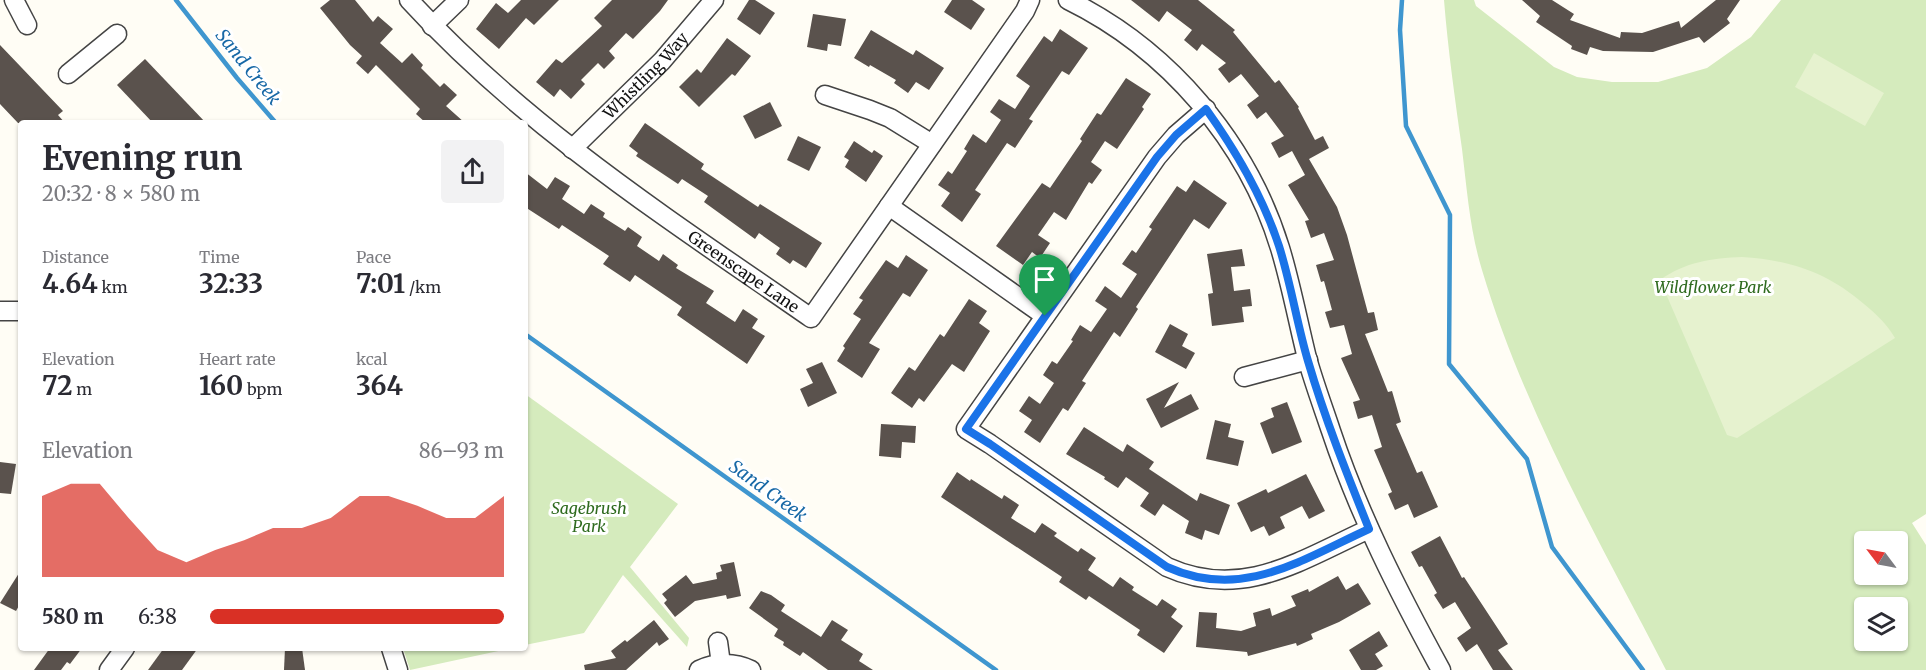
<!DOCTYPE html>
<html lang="en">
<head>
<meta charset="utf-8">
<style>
	body { margin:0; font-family:Merriweather,serif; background:#f2f2f3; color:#2b2b33; height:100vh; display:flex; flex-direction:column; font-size:22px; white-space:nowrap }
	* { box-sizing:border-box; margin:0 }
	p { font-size:20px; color:#7c7c81 }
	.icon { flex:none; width:33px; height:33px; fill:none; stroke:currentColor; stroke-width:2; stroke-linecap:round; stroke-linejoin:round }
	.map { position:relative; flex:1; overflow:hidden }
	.drawer { position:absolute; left:18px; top:120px; width:510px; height:531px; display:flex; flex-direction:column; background:#fff; border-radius:6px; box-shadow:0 2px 4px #0004 }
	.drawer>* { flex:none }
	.needle { width:39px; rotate:302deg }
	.fabs { position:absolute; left:1854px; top:531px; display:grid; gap:12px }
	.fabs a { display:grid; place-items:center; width:54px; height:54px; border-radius:6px; background:#fff; box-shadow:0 2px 4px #0004; font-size:30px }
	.pin { position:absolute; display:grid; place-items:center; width:51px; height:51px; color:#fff; margin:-62px -26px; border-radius:50% 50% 50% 0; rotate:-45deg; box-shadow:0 0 6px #0007 }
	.pin .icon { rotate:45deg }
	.round { display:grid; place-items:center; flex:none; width:63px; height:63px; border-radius:6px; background:#f2f2f3 }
	.overview { display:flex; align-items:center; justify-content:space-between; height:102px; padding:0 24px }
	h1 { font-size:33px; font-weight:700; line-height:45px }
	.metrics { display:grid; grid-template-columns:repeat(3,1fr); gap:9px; height:102px; padding:6px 24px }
	.metrics div { display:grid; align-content:center }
	.metrics b { font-size:26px; font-weight:700 }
	.metrics small { font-size:16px; font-weight:400 }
	.metrics p { font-size:16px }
	.chart { height:168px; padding:12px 24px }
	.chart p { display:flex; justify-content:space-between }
	.chart svg { width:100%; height:108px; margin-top:6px; fill:#d93025; opacity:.7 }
	ul { padding:0 24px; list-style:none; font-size:20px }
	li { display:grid; grid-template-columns:96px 72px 1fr; align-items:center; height:45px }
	li i { height:15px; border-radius:8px; background:#d93025 }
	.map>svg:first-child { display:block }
	.green { fill:#d5ebbd; fill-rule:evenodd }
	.pitch { fill:#e6f2cf }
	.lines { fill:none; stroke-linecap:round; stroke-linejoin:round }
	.stream { stroke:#3f96cf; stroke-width:4.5 }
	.building { fill:#5a524d }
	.minor-casing { stroke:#444; stroke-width:21 }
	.minor { stroke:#fff; stroke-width:18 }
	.route-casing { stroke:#fff; stroke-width:12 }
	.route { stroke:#1a73e8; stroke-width:8 }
	.labels { text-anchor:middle; stroke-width:6; stroke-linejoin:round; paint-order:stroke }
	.street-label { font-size:16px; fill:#111; stroke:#fff }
	.park-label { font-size:16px; font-style:italic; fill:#2f6b1f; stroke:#fff }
	.water-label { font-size:18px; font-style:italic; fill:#1768a6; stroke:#fff }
</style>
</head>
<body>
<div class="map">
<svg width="1926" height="670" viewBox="0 0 1926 670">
	<rect width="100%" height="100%" fill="#fffdf5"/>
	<g class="green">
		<path d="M1444 0H1474L1476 6 1554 67 1577 77 1612 82H1658L1707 68 1751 37 1781 0H1926V514L1912 523 1926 545V670H1666C1599 540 1524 411 1482 270 1470 231 1467 190 1462 149 1455 99 1448 50 1444 0ZM1864 542H1898V574H1864ZM1864 608H1898V640H1864Z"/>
		<polygon points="525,394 678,504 630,567 689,638 687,647 623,575 584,633 525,645"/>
		<polygon points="403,648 512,648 410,670"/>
	</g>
	<g class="pitch">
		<polygon points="1814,53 1884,93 1865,126 1795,87"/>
		<path d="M1742 257C1790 260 1827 272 1864 304 1876 314 1887 324 1895 338L1737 438 1727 435 1660 280C1685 262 1712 258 1742 257Z"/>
	</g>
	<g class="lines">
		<g class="stream">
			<polyline points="176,0 237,78 276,123"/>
			<polyline points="1402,0 1400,30 1406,126 1450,215 1449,364 1527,459 1552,547 1643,670"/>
			<polyline points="525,334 996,670"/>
		</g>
	</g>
	<g class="building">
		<polygon points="330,0 355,0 373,22 378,16 393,29 380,43 402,63 412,53 423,65 421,68 440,87 444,83 457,95 446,106 465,123 426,123 416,114 420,109 376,65 368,74 356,63 362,56 350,45 320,8"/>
		<polygon points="521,0 559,0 534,25 526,18 499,49 476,29 496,3 508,13"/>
		<polygon points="612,0 668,0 660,11 633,39 626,33 609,51 615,58 604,69 598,63 581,80 585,84 571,99 560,89 554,97 536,82 556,59 562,63 602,26 594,18"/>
		<polygon points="749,0 755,0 775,13 760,35 737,19"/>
		<polygon points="952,0 972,0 985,9 971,30 944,12"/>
		<polygon points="1131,0 1198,0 1235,30 1233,32 1275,83 1279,80 1299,107 1298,108 1315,140 1323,136 1329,148 1309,159 1337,207 1347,235 1368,313 1374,312 1378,330 1365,334 1388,392 1392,391 1401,422 1396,424 1417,473 1422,471 1438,507 1414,518 1408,504 1395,510 1388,494 1392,492 1374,450 1382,447 1372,415 1358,419 1353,402 1360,400 1341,358 1352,354 1344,325 1330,328 1325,312 1332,310 1324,281 1321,282 1316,265 1334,260 1324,233 1311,238 1305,221 1309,220 1288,185 1305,175 1292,151 1279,158 1271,143 1284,136 1266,112 1257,119 1247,105 1259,96 1241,74 1229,83 1218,69 1226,63 1202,44 1197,51 1184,40 1192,30 1167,11 1159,22"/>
		<polygon points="1522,0 1552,0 1574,14 1570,20 1620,38 1621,32 1642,33 1679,21 1681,28 1716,0 1740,0 1727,19 1730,23 1704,43 1699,37 1653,52 1603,51 1590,47 1587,55 1571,49 1572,46 1536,22 1540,16"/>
		<polygon points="813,14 846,19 841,46 828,44 827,51 807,47"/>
		<polygon points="1060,29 1088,48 1069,75 1062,71 1029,119 1033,121 1015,148 1007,143 975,190 981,194 962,222 941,206 950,193 938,185 948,171 952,174 967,151 964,149 973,134 986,143 1001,120 990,112 999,99 1015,109 1030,86 1016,76 1044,36 1052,42"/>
		<polygon points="871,30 913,55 916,50 944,68 929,90 916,82 908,93 894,83 896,80 870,65 869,67 854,58"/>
		<polygon points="727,38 751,56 735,76 732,74 699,107 679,87 697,69 701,73"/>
		<polygon points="0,45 63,111 58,115 65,123 18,123 0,104"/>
		<polygon points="145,59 206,123 153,123 117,85"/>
		<polygon points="1126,78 1151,94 1142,107 1144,109 1117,149 1105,141 1091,162 1102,170 1092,184 1089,182 1066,220 1054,212 1038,235 1050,243 1040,258 1032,252 1023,265 996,246 1042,183 1050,188 1082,141 1080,139 1097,113 1101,115"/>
		<polygon points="770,102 782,126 755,139 743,116"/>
		<polygon points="645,123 704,164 701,169 758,207 760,204 822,243 806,268 793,260 790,264 776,254 780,248 759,233 755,239 704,202 708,196 682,179 678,184 636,156 638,153 629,146"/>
		<polygon points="798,136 821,147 809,171 787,160"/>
		<polygon points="854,141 872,153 874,150 883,156 866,182 845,167 849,160 844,157"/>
		<polygon points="525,172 547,189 555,177 570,186 562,199 584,214 591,204 605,213 603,217 625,231 628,227 642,237 637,246 659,261 663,254 678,265 676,268 714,291 706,303 735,322 743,309 758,319 752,328 765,336 747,364 677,315 682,307 635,275 630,282 603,264 609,256 562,225 559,229 525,207"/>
		<polygon points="1194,180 1227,203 1209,229 1194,219 1136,307 1138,309 1120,337 1114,332 1082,381 1086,383 1068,411 1063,408 1040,443 1024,432 1032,420 1019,411 1029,396 1040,404 1054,383 1043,375 1052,361 1057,364 1073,341 1071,340 1080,325 1091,332 1107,309 1095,301 1105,286 1121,298 1137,274 1122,264 1132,250 1136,253 1152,229 1149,227 1177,186 1186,192"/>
		<polygon points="1242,249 1245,266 1231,267 1234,291 1250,289 1252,306 1242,307 1244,322 1212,326 1208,294 1213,293 1207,254"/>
		<polygon points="906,255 928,270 910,297 903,293 869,343 880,349 862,378 837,361 845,348 843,346 861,319 853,314 863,300 859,298 886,260 898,268"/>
		<polygon points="969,299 987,311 979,323 990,331 964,372 952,364 924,402 919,398 912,408 891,393 909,367 915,371 940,334 944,337"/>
		<polygon points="1170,324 1188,334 1182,346 1195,353 1186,369 1155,352"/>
		<polygon points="822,362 837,393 808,407 800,389 813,383 806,369"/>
		<polygon points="1179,382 1164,408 1191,394 1199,409 1161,428 1146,399"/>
		<polygon points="1287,402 1302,442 1272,454 1260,423 1274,417 1271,408"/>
		<polygon points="1215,420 1231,424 1228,437 1244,441 1238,466 1206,459"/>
		<polygon points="881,424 916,426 915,443 902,442 901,458 879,456"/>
		<polygon points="1084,427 1123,452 1127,444 1154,462 1149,469 1197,501 1200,493 1230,505 1219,535 1205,530 1202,540 1185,533 1189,521 1163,504 1155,516 1140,506 1149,493 1126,477 1118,488 1104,479 1105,477 1066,454"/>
		<polygon points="0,462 16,464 11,494 0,493"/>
		<polygon points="957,472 970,481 971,479 1002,499 1004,495 1019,505 1011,518 1035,533 1042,523 1057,533 1054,536 1078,552 1081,548 1096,558 1088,570 1113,587 1120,577 1134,587 1132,590 1157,606 1162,599 1177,609 1171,617 1183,626 1164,653 1137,635 1140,630 1089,596 1086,600 1059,582 1062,577 941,497"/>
		<polygon points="1306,474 1325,511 1309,519 1302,506 1280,517 1285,528 1269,536 1264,526 1251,532 1237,503 1266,489 1268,493"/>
		<polygon points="1440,536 1462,578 1464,577 1508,644 1498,650 1513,670 1493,670 1477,644 1466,652 1457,638 1471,628 1455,602 1443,609 1434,595 1437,593 1422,566 1419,567 1411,552"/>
		<polygon points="734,562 741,596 727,599 726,595 695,601 675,617 664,603 667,600 662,594 686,575 693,584 717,579 716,573 722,571 720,565"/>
		<polygon points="21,570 21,602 16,611 0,603"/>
		<polygon points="1338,576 1346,590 1358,583 1371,604 1339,622 1311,634 1313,639 1297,646 1296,643 1248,656 1247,652 1196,647 1199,612 1217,613 1216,628 1241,631 1256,626 1253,613 1270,608 1272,616 1296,606 1291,596 1308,589 1309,592"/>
		<polygon points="761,591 771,595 785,605 781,611 821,637 832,620 848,630 841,640 863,654 859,661 873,670 828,670 803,652 800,656 783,645 784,642 774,636 778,629 749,608"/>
		<polygon points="654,620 669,639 659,646 657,642 626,670 585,670 584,665 616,658 611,651 625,640 627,642"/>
		<polygon points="1379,631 1388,646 1375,654 1383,666 1376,670 1361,670 1349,650"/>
		<polygon points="50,648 82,648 70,664 67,662 61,670 34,670"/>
		<polygon points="164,648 198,648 182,670 148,670"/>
		<polygon points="285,648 302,648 305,670 284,670"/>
	</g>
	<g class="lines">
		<g class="minor-casing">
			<g id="minor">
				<polyline points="14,0 27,25"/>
				<path id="s1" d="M409 0C525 127 670 220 811 318L1025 11 1030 0"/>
				<path d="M1068 0C1168 49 1247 141 1280 248 1291 284 1298 322 1307 358 1314 383 1323 407 1331 431 1359 515 1399 593 1441 670"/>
				<polyline points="432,26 459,0"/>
				<polyline points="68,74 117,34"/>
				<polyline points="825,95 870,110 890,118 932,144"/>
				<path d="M1206 109 1176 135 1157 157 966 429 990 444 1167 567C1242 601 1301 560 1369 529"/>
				<path id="s2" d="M572 149 662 61 714 0"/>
				<polyline points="889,206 1045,316"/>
				<polyline points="0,311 21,311"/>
				<polyline points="1244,377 1308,360"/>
				<polyline points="718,642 721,664"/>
				<polyline points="391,648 398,670"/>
				<polyline points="109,670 125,648"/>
				<path d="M699 670C715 662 735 662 751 670"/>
			</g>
		</g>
		<use href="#minor" class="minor"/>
	</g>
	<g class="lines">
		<g class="route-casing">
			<path id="route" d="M1206 109C1236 151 1263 197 1279 246 1291 284 1297 324 1308 361 1325 419 1347 474 1369 529 1301 560 1242 601 1167 567L990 444 966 429 1157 157 1176 135Z"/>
		</g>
		<use href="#route" class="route"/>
	</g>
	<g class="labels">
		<g class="street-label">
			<text dy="6" stroke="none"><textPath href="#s2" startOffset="104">Whistling Way</textPath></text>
			<text dy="6" stroke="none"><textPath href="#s1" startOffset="432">Greenscape Lane</textPath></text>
		</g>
		<g class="park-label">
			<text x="1713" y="293">Wildflower Park</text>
			<text x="589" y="514">Sagebrush<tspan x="589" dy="18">Park</tspan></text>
		</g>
		<g class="water-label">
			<text transform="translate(248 67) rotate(51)" y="6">Sand Creek</text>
			<text transform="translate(768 491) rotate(36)" y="6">Sand Creek</text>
		</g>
	</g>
</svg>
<div class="fabs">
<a><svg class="needle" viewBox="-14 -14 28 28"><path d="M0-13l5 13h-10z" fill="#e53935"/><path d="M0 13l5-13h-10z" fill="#7c7c81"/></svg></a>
<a><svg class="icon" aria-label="layers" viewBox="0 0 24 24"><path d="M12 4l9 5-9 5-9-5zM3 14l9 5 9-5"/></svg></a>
</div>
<div class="pin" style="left:1045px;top:316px;background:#1e9e55"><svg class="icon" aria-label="arrive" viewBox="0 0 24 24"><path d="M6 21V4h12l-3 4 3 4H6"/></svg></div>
<section class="drawer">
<div class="overview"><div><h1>Evening run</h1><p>20:32 · 8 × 580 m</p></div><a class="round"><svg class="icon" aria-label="share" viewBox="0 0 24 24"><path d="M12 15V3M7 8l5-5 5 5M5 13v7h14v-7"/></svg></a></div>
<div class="metrics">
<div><p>Distance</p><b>4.64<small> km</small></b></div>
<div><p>Time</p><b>32:33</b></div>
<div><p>Pace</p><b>7:01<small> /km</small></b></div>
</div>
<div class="metrics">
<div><p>Elevation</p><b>72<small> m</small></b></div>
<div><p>Heart rate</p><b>160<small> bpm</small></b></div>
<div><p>kcal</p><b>364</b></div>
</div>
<div class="chart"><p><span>Elevation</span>86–93 m</p>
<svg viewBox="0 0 160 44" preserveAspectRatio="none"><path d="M0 44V11L10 6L20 6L30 20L40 33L50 38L60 33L70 29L80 24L90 24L100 20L110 11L120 11L130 15L140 20L150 20L160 11V44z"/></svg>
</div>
<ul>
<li><b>580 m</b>6:38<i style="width:100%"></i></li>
</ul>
</section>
</div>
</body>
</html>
